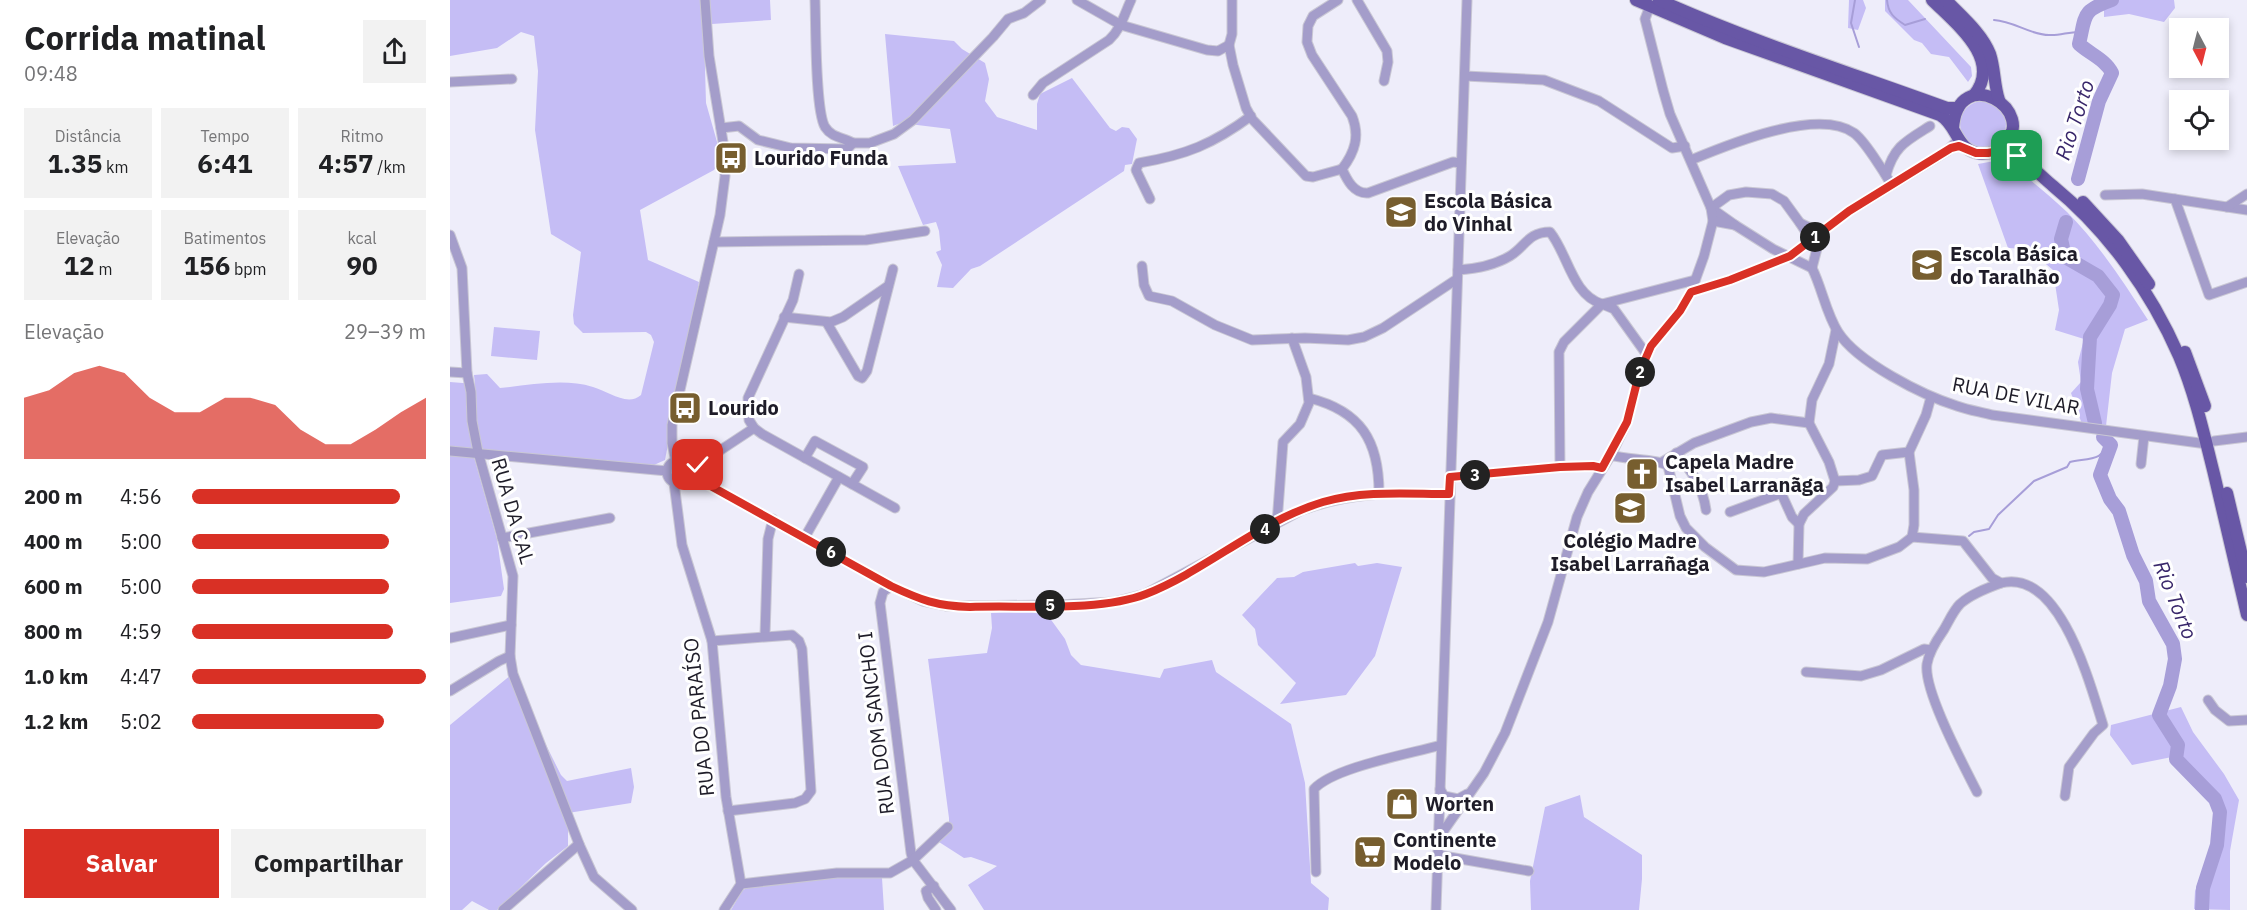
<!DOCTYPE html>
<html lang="pt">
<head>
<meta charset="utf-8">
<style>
	body { margin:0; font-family:"IBM Plex Sans",sans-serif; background:#f2f2f2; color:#202124; height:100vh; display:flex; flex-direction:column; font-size:22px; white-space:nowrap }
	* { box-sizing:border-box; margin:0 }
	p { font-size:20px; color:#757577 }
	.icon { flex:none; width:33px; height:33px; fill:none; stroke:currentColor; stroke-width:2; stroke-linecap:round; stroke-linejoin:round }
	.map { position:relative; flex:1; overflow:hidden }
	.panel { display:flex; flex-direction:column; background:#fff; width:450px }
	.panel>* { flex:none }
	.needle { width:39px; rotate:173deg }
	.fabs { position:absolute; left:1719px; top:18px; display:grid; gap:12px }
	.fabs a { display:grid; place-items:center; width:60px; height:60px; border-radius:0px; background:#fff; box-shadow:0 3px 9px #0003; font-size:30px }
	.pin { position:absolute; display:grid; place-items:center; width:51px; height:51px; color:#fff; margin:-26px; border-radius:12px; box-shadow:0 3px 9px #0006 }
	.km { position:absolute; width:30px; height:30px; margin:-15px; border-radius:50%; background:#222; color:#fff; font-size:16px; line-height:30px; text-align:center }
	.round { display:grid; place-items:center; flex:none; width:63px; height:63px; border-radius:0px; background:#f2f2f2 }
	.overview { display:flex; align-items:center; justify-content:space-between; height:102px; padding:0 24px }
	h1 { font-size:33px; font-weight:800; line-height:45px }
	.metrics { display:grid; grid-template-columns:repeat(3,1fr); gap:9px; height:102px; padding:6px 24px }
	.metrics div { display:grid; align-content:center; border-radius:0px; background:#f2f2f2; text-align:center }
	.metrics b { font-size:26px; font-weight:800 }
	.metrics small { font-size:16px; font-weight:400 }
	.metrics p { font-size:16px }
	.chart { height:168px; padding:12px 24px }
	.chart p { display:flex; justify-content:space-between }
	.chart svg { width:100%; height:108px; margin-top:6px; fill:#d93025; opacity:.7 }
	.cta { display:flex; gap:12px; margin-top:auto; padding:12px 24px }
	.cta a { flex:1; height:69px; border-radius:0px; background:#d93025; color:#fff; font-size:24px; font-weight:800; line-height:69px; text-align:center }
	.cta a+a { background:#f2f2f2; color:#202124 }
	ul { padding:0 24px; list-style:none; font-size:20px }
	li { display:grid; grid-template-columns:96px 72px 1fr; align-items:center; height:45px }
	li i { height:15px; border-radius:8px; background:#d93025 }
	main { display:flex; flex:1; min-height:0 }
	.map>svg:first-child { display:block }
	.green { fill:#c5bdf5 }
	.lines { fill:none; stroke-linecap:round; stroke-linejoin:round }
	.stream { stroke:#a79ed8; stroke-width:2 }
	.river { stroke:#a79ed8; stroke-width:14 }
	.minor-casing { stroke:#c9c7d4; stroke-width:11 }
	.major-casing { stroke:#c9c7d4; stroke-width:14 }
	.minor { stroke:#a49dca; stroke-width:9 }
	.major { stroke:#6857a6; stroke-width:12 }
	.route-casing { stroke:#fff; stroke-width:12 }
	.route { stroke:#d93025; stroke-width:8 }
	.labels { text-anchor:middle; stroke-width:6; stroke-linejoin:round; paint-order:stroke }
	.poi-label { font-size:20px; font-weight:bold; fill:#1e1c28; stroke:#fff; text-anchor:start }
	.street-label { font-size:20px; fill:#1e1c28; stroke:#fff }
	.water-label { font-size:21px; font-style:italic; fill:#39276b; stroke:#fff }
</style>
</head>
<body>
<main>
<section class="panel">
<div class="overview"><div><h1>Corrida matinal</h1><p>09:48</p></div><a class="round"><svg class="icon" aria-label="share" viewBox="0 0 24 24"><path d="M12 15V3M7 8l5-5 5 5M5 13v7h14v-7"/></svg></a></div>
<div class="metrics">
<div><p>Distância</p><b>1.35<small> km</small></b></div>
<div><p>Tempo</p><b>6:41</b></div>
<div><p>Ritmo</p><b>4:57<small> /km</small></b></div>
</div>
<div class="metrics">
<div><p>Elevação</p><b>12<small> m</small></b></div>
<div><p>Batimentos</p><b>156<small> bpm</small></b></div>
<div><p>kcal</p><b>90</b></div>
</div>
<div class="chart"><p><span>Elevação</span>29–39 m</p>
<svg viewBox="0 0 160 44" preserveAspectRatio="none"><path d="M0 44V19L10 16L20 9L30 6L40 9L50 19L60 25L70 25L80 19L90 19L100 22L110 32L120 38L130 38L140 32L150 25L160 19V44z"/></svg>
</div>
<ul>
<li><b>200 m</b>4:56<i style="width:89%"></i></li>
<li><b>400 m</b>5:00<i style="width:84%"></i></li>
<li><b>600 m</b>5:00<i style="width:84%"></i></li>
<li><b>800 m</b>4:59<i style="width:86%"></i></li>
<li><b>1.0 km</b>4:47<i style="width:100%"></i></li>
<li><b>1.2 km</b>5:02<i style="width:82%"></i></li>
</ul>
<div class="cta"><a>Salvar</a><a>Compartilhar</a></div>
</section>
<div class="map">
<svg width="1797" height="910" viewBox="0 0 1797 910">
	<rect width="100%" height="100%" fill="#eeedfa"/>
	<g class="green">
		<path d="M0 0H320L321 20 262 24 254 34 256 103 271 156 264 170 190 210 198 260 249 282 215 460 204 465 24 457 47 539 54 589 51 596 0 603V382L25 384 24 375 37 374 50 388C81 385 114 378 143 387 158 391 177 407 191 395L204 342 201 335 196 332 133 333 124 324 123 315 131 252 101 234 85 130 88 71 84 36 71 32 47 48 0 56Z"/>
		<polygon points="1399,0 1413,0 1416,8 1408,30 1398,28"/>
		<polygon points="1435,0 1458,0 1521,67 1522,76 1518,82 1499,57 1481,54 1472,43 1464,40 1435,11"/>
		<polygon points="1658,0 1724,0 1725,8 1714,22 1679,14 1654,17 1654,8"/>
		<polygon points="435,34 504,41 512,49 535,63 539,79 535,101 547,117 587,130 587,104 590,94 622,78 660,128 666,131 672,127 679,128 687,139 682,164 675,165 674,171 530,266 521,269 503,288 487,287 492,265 486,252 491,250 489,231 486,222 473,225 448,166 506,163 500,129 451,123 443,126"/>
		<circle cx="1533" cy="124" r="23"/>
		<path d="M1550 160 1556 161C1577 177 1598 194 1617 212 1649 244 1674 283 1698 320L1675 329 1662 373 1656 426 1634 430 1621 393 1631 382 1628 362 1634 339 1605 330 1609 310 1603 270C1590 259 1575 247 1558 248L1528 164Z"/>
		<polygon points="44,327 90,331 87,360 41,356"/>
		<polygon points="905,563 908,566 927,563 952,567 925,656 896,695 830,704 846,683 808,645 805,629 792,615 827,578 844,577 853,572"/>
		<polygon points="579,611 599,617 615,639 621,655 631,665 710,678 714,669 762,660 766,672 841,724 855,783 861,883 879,898 878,910 534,910 518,885 547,866 521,857 514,858 489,842 499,829 499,818 478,659 537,653 542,628 541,613"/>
		<polygon points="61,675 111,775 117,781 181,768 184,787 181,803 118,813 118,846 96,863 47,910 39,910 22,901 12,910 0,910 0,725"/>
		<polygon points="1731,707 1743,732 1774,774 1789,800 1780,851 1780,910 1744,909 1745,891 1760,848 1766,814 1757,798 1722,757 1682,765 1660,735 1661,725"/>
		<polygon points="1130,795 1134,817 1192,855 1192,879 1189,910 1081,910 1080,881 1095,807"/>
		<polygon points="411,873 432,878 434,910 281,910 292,891 299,886"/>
	</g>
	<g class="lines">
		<g class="stream">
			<polyline points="1405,0 1401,23 1409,47"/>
			<path d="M1437 0C1438 13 1444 18 1455 25L1475 19"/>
			<path d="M1544 20C1564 21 1580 35 1599 35 1610 36 1620 31 1632 32"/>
			<path d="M1519 536 1524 532 1539 529 1548 515 1584 481 1617 467 1620 462C1636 458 1656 462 1657 440"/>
		</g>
		<g class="river">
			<path d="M1628 179 1649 101 1662 73C1656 60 1640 54 1629 44 1636 15 1631 11 1662 0"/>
			<polyline points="1616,222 1611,239 1615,257 1648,276 1663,295 1660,305 1640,337 1637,389 1645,423"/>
			<polyline points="1653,437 1661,445 1650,475 1660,499 1669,511 1683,555 1696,581 1699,601 1723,644 1725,659 1720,686 1709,715 1728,745 1726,759 1765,799 1770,812 1767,845 1753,888 1752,910"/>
		</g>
		<g class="minor-casing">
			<g id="minor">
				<polyline points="627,0 671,25 757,50 768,51 779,45"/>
				<polyline points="782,0 782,34 779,45 783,65 796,108 802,119 856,176 863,177 892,169"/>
				<path d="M888 0 863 16 858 26 857 42 862 55 902 116C910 136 905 152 892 169"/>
				<polyline points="907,0 937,51 938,62 934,81"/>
				<polyline points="1015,76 1094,80 1149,101 1222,148 1235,146"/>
				<polyline points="0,82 62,79"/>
				<path d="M583 95 593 83 659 40C671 29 674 15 681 0"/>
				<path d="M271 128 289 126 308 140 341 148 397 149 403 143C393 137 382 138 375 127 365 110 366 24 365 0"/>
				<polyline points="403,143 420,143 444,134 463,120 543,37 558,19 574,13 591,0"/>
				<path d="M1241 160C1277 145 1368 107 1404 133 1414 140 1434 172 1441 184"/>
				<path d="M892 169C897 180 904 194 918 193L1003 162 1011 163"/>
				<path d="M1436 175C1444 146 1456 141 1480 126"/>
				<polyline points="1655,195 1692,194 1797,210"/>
				<path d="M700 199 686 170 689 163C736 155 763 144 801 116"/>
				<polyline points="1725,199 1759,295 1797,282"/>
				<polyline points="1777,207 1797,194"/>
				<polyline points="1263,221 1285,225 1261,208 1279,195 1296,192 1322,194 1334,201 1350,223"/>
				<polyline points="1285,225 1323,249 1362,268"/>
				<polyline points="0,235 12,268 17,373 21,392 22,421 28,452 63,576 60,656 63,674 129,844 144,877 182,910"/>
				<polyline points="1361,240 1350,223 1371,233"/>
				<polyline points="264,242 416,240 475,231"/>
				<polyline points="692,266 694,285 699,296 722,301 765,325 802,340 855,338 898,340 914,337 933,328 1007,279"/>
				<path d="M1362 268C1372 288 1376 313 1388 332 1407 362 1472 395 1507 406 1518 410 1531 412 1542 415L1757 444"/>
				<polyline points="1362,268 1371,233"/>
				<path d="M1008 270C1025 269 1045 265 1060 256 1075 247 1078 232 1100 232 1118 254 1122 295 1152 304L1245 280"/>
				<polyline points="349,274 343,300 298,398 299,420 304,428 312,434 445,508"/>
				<polyline points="1241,292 1280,280 1340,256 1399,211 1497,151 1506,142 1507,138"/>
				<polyline points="334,317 381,322 393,317 438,286"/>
				<polyline points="377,323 408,376 412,378 417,371 443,269"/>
				<polyline points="0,372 17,373"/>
				<path d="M859 398C911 411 929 441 929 493"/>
				<polyline points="1764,441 1797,437"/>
				<polyline points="0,451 217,471"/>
				<path d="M1226 453C1241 470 1253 487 1256 510"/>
				<path d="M1161 455C1176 460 1210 459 1218 466L1230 516 1236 528 1255 547 1286 570 1314 572 1375 558 1417 559 1449 547 1462 537 1513 541 1542 578 1551 583C1610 568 1640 684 1653 725L1644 733 1619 767 1615 796"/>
				<polyline points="355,458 365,441 413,467 402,484"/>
				<circle cx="228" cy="472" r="11"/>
				<polyline points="226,462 222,443 222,425 270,215 275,176 274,148 259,56 255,0"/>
				<polyline points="1212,462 1244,443 1301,422 1321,418 1359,423"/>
				<polyline points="1691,464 1694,436"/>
				<polyline points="1110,467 1109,352 1114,342 1152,304 1164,309 1197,355"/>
				<polyline points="239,469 248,465 304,428"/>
				<path d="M239 474 441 586 473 601 497 606 608 605 664 602 695 594 852 510C906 491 944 493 999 494"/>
				<polyline points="1000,477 1110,467 1143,466 1152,468"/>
				<polyline points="1385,481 1409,480 1422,476 1432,455 1459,452"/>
				<polyline points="224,483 232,545 262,641 276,797 291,884 274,910"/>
				<polyline points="1280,512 1329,494 1332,495 1342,517 1349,524"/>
				<polyline points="827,523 833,442 850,424 859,403 856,377 842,338"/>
				<polyline points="355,537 389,477"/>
				<polyline points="1462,537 1464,525 1464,490 1459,452 1476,415 1481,397"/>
				<polyline points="52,538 160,518"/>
				<polyline points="1348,564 1349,524 1354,514 1383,487 1385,481 1379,462 1359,423 1362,400 1379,364 1386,330"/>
				<polyline points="441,586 433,592 430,603 461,853 463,860 501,910"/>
				<polyline points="315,635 318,539 323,519"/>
				<polyline points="0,638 61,625"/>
				<polyline points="262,641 342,635 349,641 352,649 361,791 355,799 345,803 278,811"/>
				<polyline points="1356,672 1411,676 1431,670 1474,649 1481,650"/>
				<polyline points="0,691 49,661 60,656"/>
				<polyline points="1758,700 1765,710 1779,721 1797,720"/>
				<polyline points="990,789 994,796 1008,799 1017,794"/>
				<path d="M1527 792C1514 766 1473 690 1477 664 1479 652 1486 641 1493 631 1498 623 1503 611 1510 604 1521 594 1537 588 1551 583"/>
				<polyline points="990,836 1034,773 1055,733 1098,622 1127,517 1138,492 1161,455 1177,422 1189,374 1201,346 1230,311 1241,292 1254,256 1263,221 1261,208 1220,114 1213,90 1195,19 1200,6"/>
				<polyline points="988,855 1079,871"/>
				<path d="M866 872 864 789C884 767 960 754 991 745"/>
				<polyline points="291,884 387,873 440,873 463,860 498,827"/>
				<polyline points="484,886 476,891 478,898 486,910"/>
				<polyline points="53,910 129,844"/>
				<polyline points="986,910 1017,0"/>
			</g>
		</g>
		<g class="major-casing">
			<g id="major">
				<path d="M1186 0 1275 38 1490 115C1507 125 1506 148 1527 153 1537 155 1545 152 1553 146 1591 111 1508 61 1503 128"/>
				<path d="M1209 0C1303 42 1401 73 1497 108H1508"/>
				<path d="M1482 0C1506 24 1553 60 1524 95"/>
				<path d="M1496 0C1511 16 1532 33 1540 54 1545 69 1544 85 1549 100"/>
				<polyline points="1560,134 1569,147 1584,159"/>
				<path d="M1547 150C1569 151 1587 173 1603 186 1658 231 1701 292 1729 356 1745 394 1754 434 1764 474 1775 521 1786 568 1797 615"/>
				<polyline points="1633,202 1668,240 1699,284"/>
				<polyline points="1735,352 1755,406"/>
				<polyline points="1777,493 1797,577"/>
			</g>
		</g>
		<use href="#minor" class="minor"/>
		<use href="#major" class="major"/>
	</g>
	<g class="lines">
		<g class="route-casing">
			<path id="route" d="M248 465 239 469V474L441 586C471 600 486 606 520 607 571 605 650 612 696 594 757 570 809 521 873 502 915 490 957 494 999 494L1000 477 1110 467 1143 466 1152 468 1177 422 1189 374 1201 346 1230 311 1241 292 1280 280 1340 256 1399 211 1501 148 1509 146 1526 153H1538L1554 150 1567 156"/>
		</g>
		<use href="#route" class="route"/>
	</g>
	<defs>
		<g id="bus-square" transform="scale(1.725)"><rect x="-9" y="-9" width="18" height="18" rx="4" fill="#775e2f" stroke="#fff"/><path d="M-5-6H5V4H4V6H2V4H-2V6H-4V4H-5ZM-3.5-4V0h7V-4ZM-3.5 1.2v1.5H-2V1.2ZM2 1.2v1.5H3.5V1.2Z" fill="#fff"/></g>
		<g id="school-square" transform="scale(1.725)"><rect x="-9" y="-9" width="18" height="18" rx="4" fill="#775e2f" stroke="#fff"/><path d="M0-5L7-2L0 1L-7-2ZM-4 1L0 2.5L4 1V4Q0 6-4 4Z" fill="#fff"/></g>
		<g id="church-square" transform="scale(1.725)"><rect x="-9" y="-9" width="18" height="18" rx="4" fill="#775e2f" stroke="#fff"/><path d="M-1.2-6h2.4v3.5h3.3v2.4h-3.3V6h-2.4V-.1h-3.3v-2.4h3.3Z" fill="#fff"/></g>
		<g id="shop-square" transform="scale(1.725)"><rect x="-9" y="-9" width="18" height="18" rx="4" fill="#775e2f" stroke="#fff"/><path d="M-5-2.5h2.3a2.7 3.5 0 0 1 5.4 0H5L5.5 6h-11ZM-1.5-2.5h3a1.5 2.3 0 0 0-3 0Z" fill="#fff"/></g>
		<g id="supermarket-square" transform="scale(1.725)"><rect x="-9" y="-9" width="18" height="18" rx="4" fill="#775e2f" stroke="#fff"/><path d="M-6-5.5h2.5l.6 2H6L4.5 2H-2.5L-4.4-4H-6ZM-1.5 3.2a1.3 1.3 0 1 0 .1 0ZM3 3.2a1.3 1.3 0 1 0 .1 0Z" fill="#fff"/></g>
	</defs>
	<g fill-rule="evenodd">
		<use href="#bus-square" x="281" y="158"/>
		<use href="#school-square" x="951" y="212"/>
		<use href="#school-square" x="1477" y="265"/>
		<use href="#bus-square" x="235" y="408"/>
		<use href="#church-square" x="1192" y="474"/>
		<use href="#school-square" x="1180" y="508"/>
		<use href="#shop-square" x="952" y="804"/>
		<use href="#supermarket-square" x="920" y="852"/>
	</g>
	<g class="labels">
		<g class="poi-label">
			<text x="304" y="165">Lourido Funda</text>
			<text x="974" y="208">Escola Básica<tspan x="974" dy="23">do Vinhal</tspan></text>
			<text x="1500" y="261">Escola Básica<tspan x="1500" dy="23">do Taralhão</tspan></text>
			<text x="258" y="415">Lourido</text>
			<text x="1215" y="469">Capela Madre<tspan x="1215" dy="23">Isabel Larranãga</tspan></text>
			<text x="1180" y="548" text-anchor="middle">Colégio Madre<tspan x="1180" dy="23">Isabel Larrañaga</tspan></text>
			<text x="975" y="811">Worten</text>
			<text x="943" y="847">Continente<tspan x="943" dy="23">Modelo</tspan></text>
		</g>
		<g class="street-label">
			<text transform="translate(1566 396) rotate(11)" y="7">RUA DE VILAR</text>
			<text transform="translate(63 511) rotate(74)" y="7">RUA DA CAL</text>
			<text transform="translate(249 717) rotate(-96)" y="7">RUA DO PARAÍSO</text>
			<text transform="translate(426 723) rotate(-97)" y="7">RUA DOM SANCHO I</text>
		</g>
		<g class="water-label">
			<text transform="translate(1625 120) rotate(-72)" y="7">Rio Torto</text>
			<text transform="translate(1725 600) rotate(68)" y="7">Rio Torto</text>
		</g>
	</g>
</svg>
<div class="fabs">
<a><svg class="needle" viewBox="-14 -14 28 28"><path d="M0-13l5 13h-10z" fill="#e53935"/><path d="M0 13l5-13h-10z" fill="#757577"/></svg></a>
<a><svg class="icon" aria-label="locate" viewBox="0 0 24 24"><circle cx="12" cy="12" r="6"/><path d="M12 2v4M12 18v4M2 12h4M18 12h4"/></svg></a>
</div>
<div class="pin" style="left:1567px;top:156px;background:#1e9e55"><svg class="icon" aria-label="arrive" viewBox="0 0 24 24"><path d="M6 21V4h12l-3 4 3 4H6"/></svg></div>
<div class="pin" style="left:248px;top:465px;background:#d93025"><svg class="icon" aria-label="check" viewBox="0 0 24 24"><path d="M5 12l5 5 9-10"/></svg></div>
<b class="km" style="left:1365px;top:237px">1</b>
<b class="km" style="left:1190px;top:372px">2</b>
<b class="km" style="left:1025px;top:475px">3</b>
<b class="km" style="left:815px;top:529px">4</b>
<b class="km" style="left:600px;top:605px">5</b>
<b class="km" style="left:381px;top:552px">6</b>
</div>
</main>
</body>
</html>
